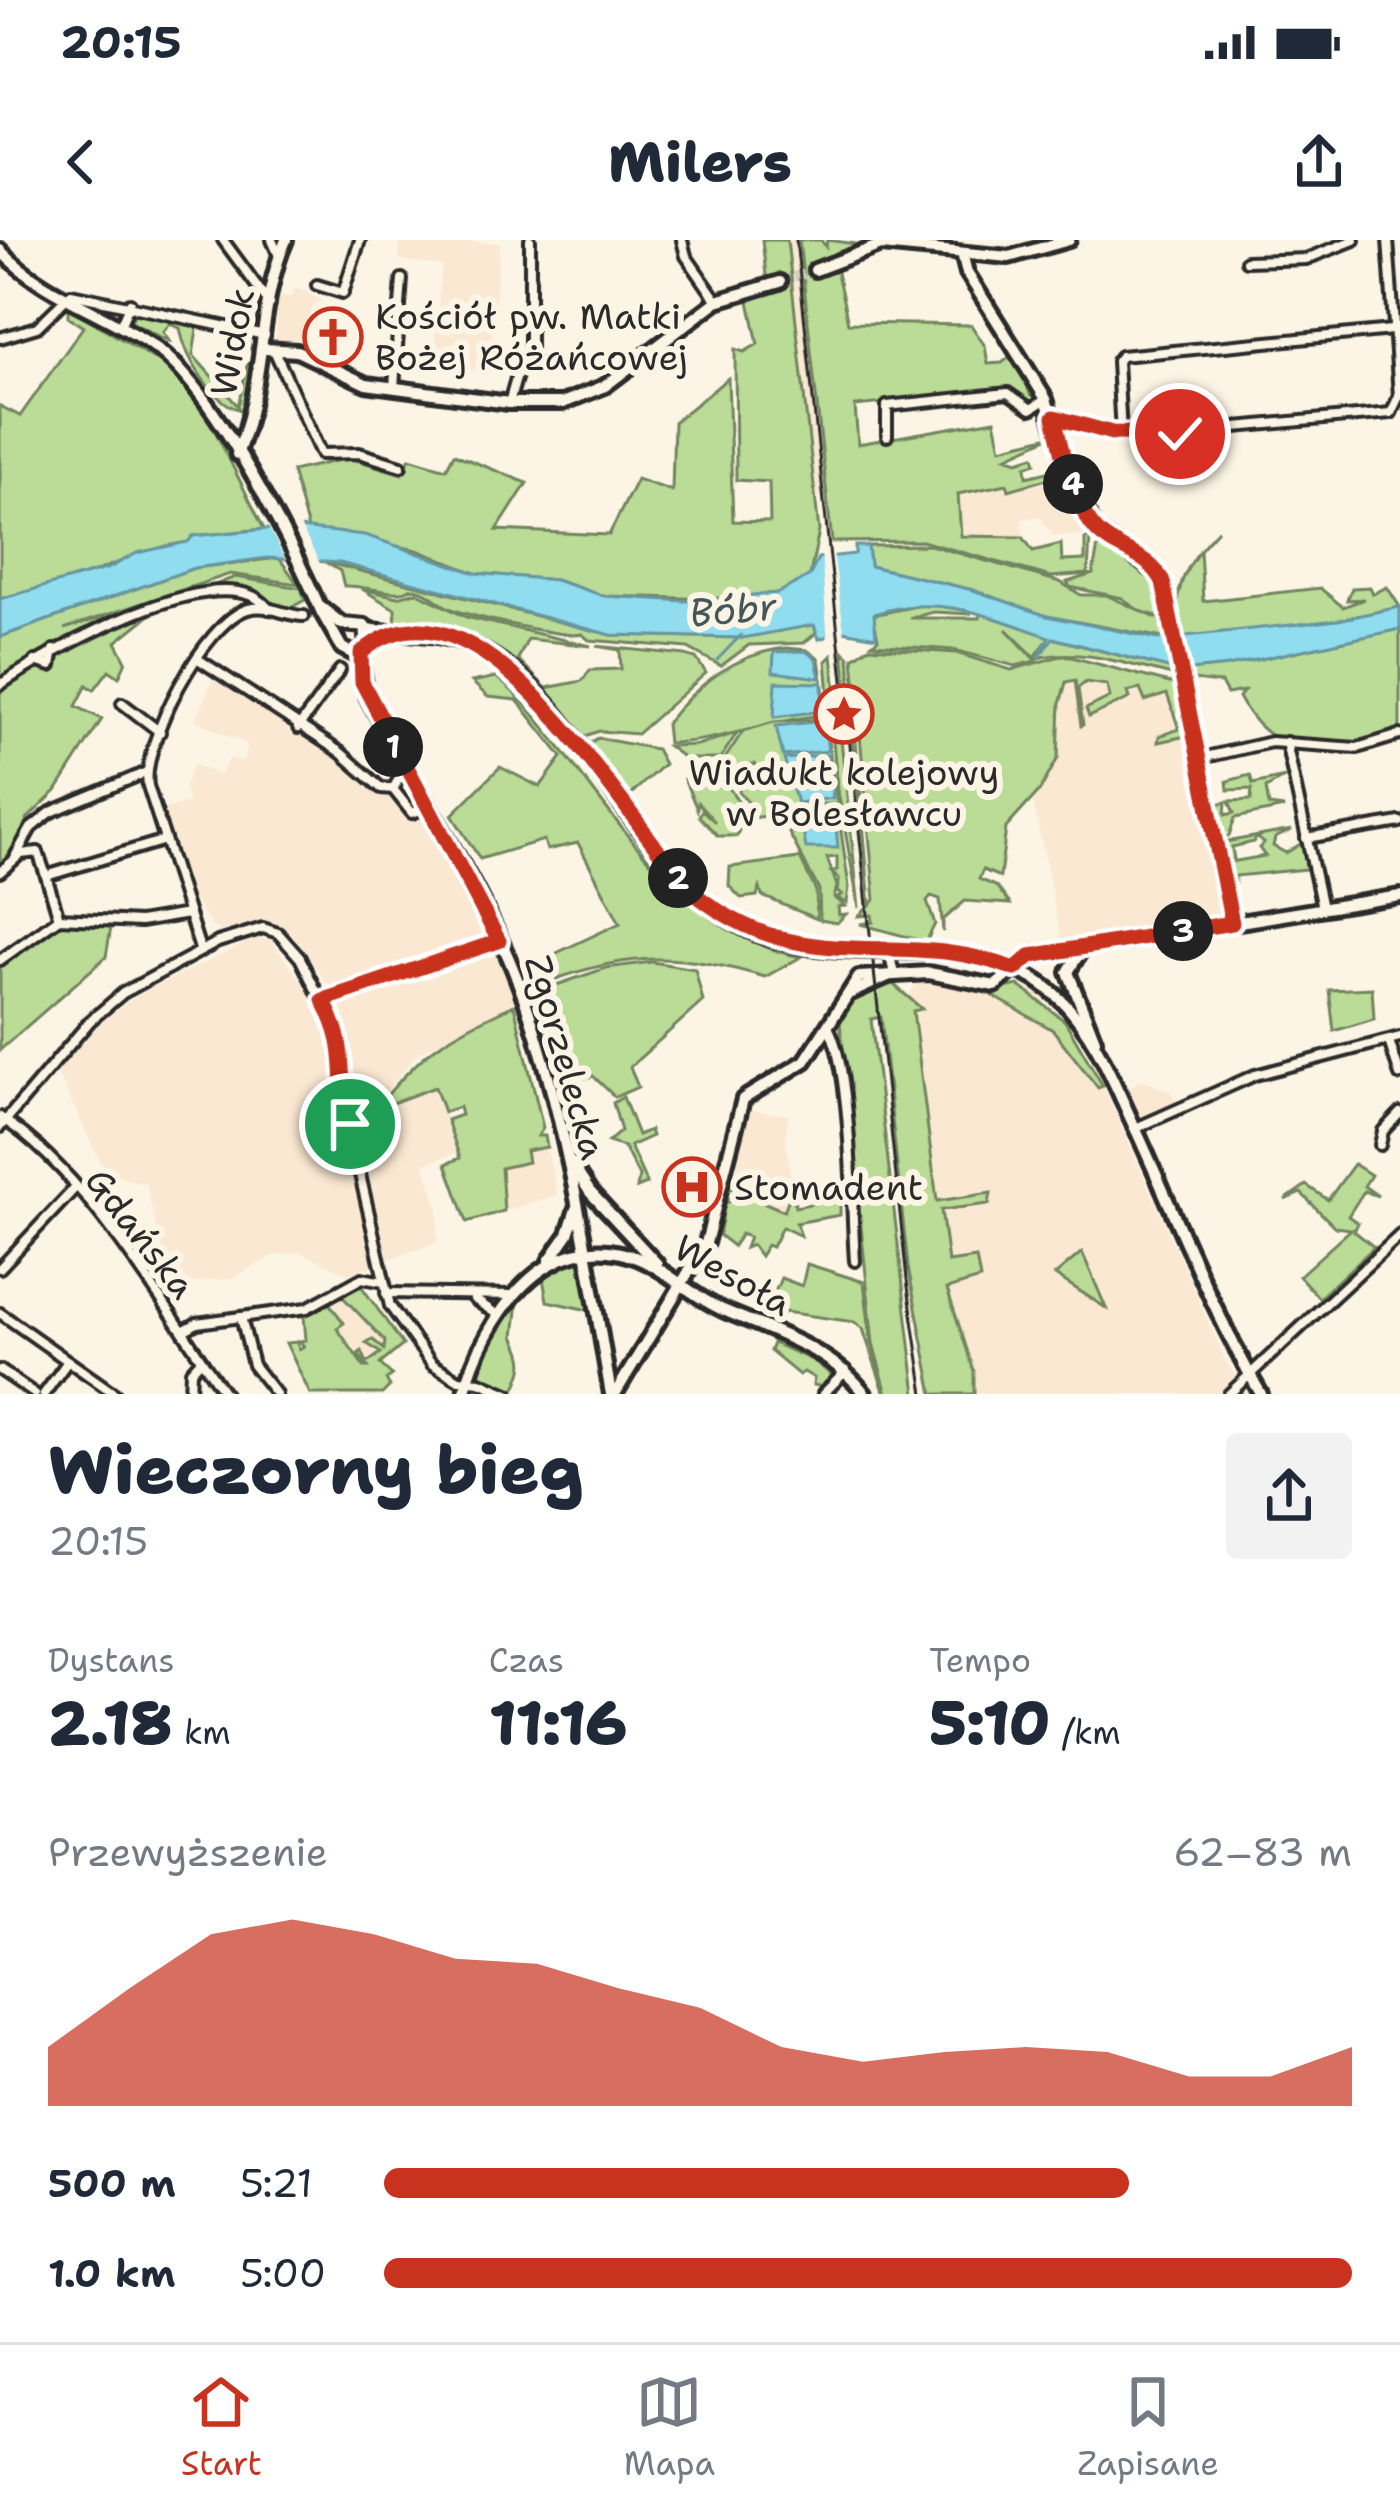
<!DOCTYPE html>
<html lang="pl">
<head>
<meta charset="utf-8">
<style>
	body { margin:0; font-family:"Shantell Sans",sans-serif; background:#f2f2f3; color:#1f2937; height:100vh; display:flex; flex-direction:column; font-size:45px; white-space:nowrap }
	* { box-sizing:border-box; margin:0 }
	p { font-size:39px; color:#747a83 }
	.icon { flex:none; width:66px; height:66px; fill:none; stroke:currentColor; stroke-width:2; stroke-linecap:round; stroke-linejoin:round }
	.map { position:relative; height:1154px; overflow:hidden }
	.details { display:flex; flex-direction:column; background:#fff; flex:1 }
	.details>* { flex:none }
	.pin { position:absolute; display:grid; place-items:center; width:102px; height:102px; color:#fff; margin:-51px; border:6px solid #fff; border-radius:50%; box-shadow:0 3px 12px #0007 }
	.km { position:absolute; width:60px; height:60px; margin:-30px; border-radius:50%; background:#222; color:#fff; font-size:33px; line-height:60px; text-align:center }
	.round { display:grid; place-items:center; flex:none; width:126px; height:126px; border-radius:12px; background:#f2f2f3 }
	.headline { display:flex; align-items:center; justify-content:space-between; height:204px; padding:0 48px }
	h1 { font-size:66px; font-weight:800; line-height:90px }
	.figures { display:grid; grid-template-columns:repeat(3,1fr); gap:18px; height:204px; padding:12px 48px }
	.figures div { display:grid; align-content:center }
	.figures b { font-size:60px; font-weight:800 }
	.figures small { font-size:33px; font-weight:400 }
	.figures p { font-size:33px }
	.chart { height:336px; padding:24px 48px }
	.chart p { display:flex; justify-content:space-between }
	.chart svg { width:100%; height:216px; margin-top:12px; fill:#c8321e; opacity:.7 }
	ul { padding:0 48px; list-style:none; font-size:39px }
	li { display:grid; grid-template-columns:192px 144px 1fr; align-items:center; height:90px }
	li i { height:30px; border-radius:15px; background:#c8321e }
	.status { display:flex; justify-content:space-between; align-items:center; height:84px; padding:0 60px; background:#fff; direction:ltr }
	.status svg { height:33px; fill:currentColor }
	header { display:flex; justify-content:space-between; align-items:center; height:156px; padding:0 48px; background:#fff; font-size:54px; font-weight:800 }
	.tab-bar { display:flex; justify-content:space-around; align-items:center; height:168px; border-top:3px solid #e0e1e3; background:#fff; font-size:33px; color:#747a83 }
	.tab-bar a { display:grid; justify-items:center; gap:6px }
	.tab-bar .selected { color:#c8321e }
	.map>svg:first-child { display:block }
	.built { fill:#fae8d2 }
	.green { fill:#badc96; stroke:#728460; stroke-width:3 }
	.water { fill:#8fddee; stroke:#6796a0; stroke-width:3 }
	.pier { fill:#fcf5e5 }
	.lines { fill:none; stroke-linecap:round; stroke-linejoin:round }
	.stream { stroke:#6796a0; stroke-width:3 }
	.secondary-tunnel { stroke:#d2cdc0; stroke-width:10; stroke-dasharray:10 5; stroke-linecap:butt }
	.street-casing { stroke:#2b2b2b; stroke-width:16 }
	.secondary-casing { stroke:#2b2b2b; stroke-width:20 }
	.primary-casing { stroke:#2b2b2b; stroke-width:20 }
	.street { stroke:#fcf5e5; stroke-width:8 }
	.secondary { stroke:#fcf5e5; stroke-width:10 }
	.primary { stroke:#fcf5e5; stroke-width:10 }
	.rail { stroke:#2b2b2b; stroke-width:3 }
	.route-casing { stroke:#fff; stroke-width:24 }
	.route { stroke:#c8321e; stroke-width:15 }
	.labels { text-anchor:middle; stroke-width:12; stroke-linejoin:round; paint-order:stroke }
	.poi-label { font-size:36px; fill:#2b2b2b; stroke:#fcf5e5; text-anchor:start }
	.street-label { font-size:36px; fill:#2b2b2b; stroke:#fcf5e5 }
	.water-label { font-size:39px; font-style:italic; fill:#44585c; stroke:#fcf5e5 }
</style>
</head>
<body>
<div class="status"><b>20:15</b><svg viewBox="0 0 49 12"><path d="M0 12V9h3v3zM5 12V6h3v6zM10 12V3h3v9zM15 12V0h3v12zM26 1h20v11H26zM47 4h2v5h-2z"/></svg></div>
<header><svg class="icon" aria-label="back" viewBox="0 0 24 24"><path d="M15 5l-7 7 7 7"/></svg>Milers<svg class="icon" aria-label="share" viewBox="0 0 24 24"><path d="M12 15V3M7 8l5-5 5 5M5 13v7h14v-7"/></svg></header>
<div class="map">
<svg width="1400" height="1154" viewBox="0 0 1400 1154">
	<rect width="100%" height="100%" fill="#fcf5e5"/>
	<filter id="ink" filterUnits="userSpaceOnUse"><feTurbulence type="fractalNoise" baseFrequency=".00833" numOctaves="2"/><feDisplacementMap in="SourceGraphic" scale="24" xChannelSelector="R" yChannelSelector="G"/><feConvolveMatrix kernelMatrix="1 2 1 2 8 2 1 2 1" color-interpolation-filters="sRGB"/></filter>
	<g filter="url(#ink)">
		<g class="built">
			<polygon points="400,0 500,3 489,131 432,126 442,26 399,20"/>
			<polygon points="787,0 799,0 827,257 815,258"/>
			<polygon points="295,47 323,61 313,65 301,99 276,101 277,55 291,57"/>
			<polygon points="1066,241 1083,295 1053,296 1039,276 1022,280 1023,297 961,297 957,251"/>
			<polygon points="216,431 340,512 381,548 393,549 412,573 425,568 525,762 419,812 386,851 377,868 436,847 458,912 424,924 438,967 438,1002 348,1034 300,1012 272,1016 234,1038 170,1045 146,944 106,933 57,832 98,785 139,754 257,698 271,700 307,750 320,755 332,750 290,691 264,681 222,691 212,687 185,647 161,570 189,562 184,548 193,524 220,535 230,518 243,522 248,505 195,480"/>
			<polygon points="1073,439 1111,439 1117,458 1182,440 1230,677 1062,704 1032,555 1061,489 1063,448"/>
			<polygon points="920,740 982,752 1018,744 1039,755 1072,789 1097,832 1227,1124 1248,1154 974,1154 974,1131 947,1048 909,754"/>
			<polygon points="1141,839 1171,852 1176,862 1146,877 1137,875 1126,851"/>
			<polygon points="744,869 788,875 786,901 793,948 785,972 728,947 736,941"/>
			<polygon points="543,888 557,955 467,982 446,924"/>
			<polygon points="354,1047 401,1105 339,1154 310,1154 290,1116 324,1097 311,1072"/>
		</g>
		<g class="green">
			<polygon points="762,0 787,0 819,291 810,335 802,342 778,353 718,359 604,356 555,340 475,333 417,310 308,289 292,231 349,218 402,234 410,218 446,229 454,214 527,243 497,290 609,295 637,239 672,251 674,182 728,138 733,281 770,282 769,242 736,240 735,109 744,112 758,104 749,61 781,46 766,35"/>
			<polygon points="799,0 821,0 826,7 827,0 863,5 820,23 816,34 836,28 848,83 971,85 985,106 988,124 1002,123 1015,113 1030,154 1040,157 1032,165 1010,150 855,166 858,204 995,180 1001,208 1054,195 1006,217 1018,221 1034,216 1036,223 1026,226 1027,237 1056,230 1060,223 1066,241 1052,243 1050,238 1009,250 1007,244 958,254 961,296 1023,297 1033,311 1061,304 1062,321 1085,320 1085,299 1090,297 1088,334 1051,337 922,301 832,302"/>
			<path d="M68 67 171 129 207 175 264 289 193 296 188 302C126 310 61 356 0 359V166L20 176 83 87 68 77Z"/>
			<path d="M136 70 198 83 193 115 238 166 247 125 255 118 248 103 257 114 245 171C213 166 185 117 180 88L170 84 163 92 169 101 164 99 131 82Z"/>
			<path d="M1218 290 1200 310 1203 361 1320 348 1343 367 1364 359 1347 360 1352 348 1370 347 1373 354 1387 347 1400 367 1338 380 1179 399C1170 353 1185 323 1218 290Z"/>
			<polygon points="1099,300 1150,330 1164,378 1139,371 1122,358 1070,347 1067,342 1093,334"/>
			<polygon points="930,305 1060,342 1081,355 1106,355 1165,382 1168,399 1047,376 973,350 870,326 868,306"/>
			<polygon points="279,318 298,344 230,334 64,389 196,349 67,397 0,440 0,397 194,328"/>
			<path d="M325 322 611 395 742 398 814 384 816 393 804 403 749 405 721 426 688 408 589 400 582 394C569 399 469 376 452 369 440 365 432 354 419 350 405 346 414 351 401 352 388 354 361 345 344 346L340 331Z"/>
			<polygon points="235,337 301,348 305,360 288,369 241,350 207,348"/>
			<path d="M362 349 398 357 416 352 466 377 591 406 528 399 518 419 546 448 582 441 590 430 621 429 620 410 596 406 685 415 696 418 706 433 637 494 599 491 580 498C528 435 483 387 396 388L395 369Z"/>
			<polygon points="926,364 971,371 970,374 934,372 909,378 980,378 981,373 1050,397 1035,417 1006,389 1036,421 1015,426 954,410 872,404 878,399 873,375"/>
			<polygon points="156,370 116,402 126,421 119,437 109,430 94,450 87,445 76,466 102,479 56,551 27,579 29,585 0,626 0,450 35,426 54,429 56,413"/>
			<path d="M1400 389V495C1376 506 1302 511 1277 499 1260 490 1248 474 1239 457L1244 451 1227 454 1221 443C1161 440 1093 403 1038 418L1052 398 1180 431 1228 426Z"/>
			<polygon points="869,407 956,413 1011,430 1064,415 1177,445 1186,496 1158,502 1159,496 1179,489 1167,454 1145,461 1140,449 1128,452 1130,458 1089,477 1086,469 1110,457 1107,445 1086,442 1078,448 1083,485 1081,486 1075,440 1066,442 1060,464 1058,518 1040,550 1006,588 1000,637 983,630 979,639 997,647 1010,664 965,661 943,680 943,692 940,659 931,656 927,662 935,684 926,702 860,684 873,682 872,675 859,676 875,660 853,418"/>
			<path d="M787 408 807 410 819 419 827 475C771 479 722 502 668 503L666 484C697 444 736 413 787 408Z"/>
			<polygon points="843,411 849,417 870,665"/>
			<polygon points="832,415 859,668 837,546 826,421"/>
			<path d="M496 437C520 455 538 480 558 505 626 590 686 695 801 717L765 737C674 710 619 713 532 748L527 727 620 683 578 603 547 610 544 600 480 619 452 575 500 527 540 547 562 517 517 460 488 457 472 442Z"/>
			<polygon points="825,479 849,647 847,663 837,658 842,655 837,652 839,639 831,632 837,630 837,617 827,618 837,646 834,658 845,666 838,667 839,675 846,674 837,683 820,680 819,650 789,593 795,583 788,585 783,574 751,578 749,563 739,552 741,536 760,532 755,524 736,528 739,535 722,523 743,491 774,482"/>
			<polygon points="737,493 720,519 685,519 668,506 697,505"/>
			<polygon points="598,498 656,509 664,524 628,557 656,600 585,506"/>
			<polygon points="1250,535 1253,544 1285,537 1266,548 1269,566 1284,568 1235,578 1229,596 1220,598 1213,565 1226,562 1225,575 1234,573 1229,561 1251,560 1252,549 1228,550 1227,541"/>
			<polygon points="691,537 729,548 745,571 737,596 718,596 699,576 702,570 715,582 698,563 697,569 684,539"/>
			<polygon points="1292,590 1275,598 1273,606 1286,613 1302,603 1307,629 1235,636 1235,642 1228,638 1225,623 1265,616 1259,608 1264,603 1256,597 1254,602 1232,607 1234,619 1224,621 1220,603"/>
			<polygon points="800,618 816,651 817,679 762,656 760,648 757,656 741,658 729,646 730,627"/>
			<polygon points="59,678 112,681 106,717 0,810 0,720"/>
			<polygon points="652,722 695,729 703,761 630,827 638,847 615,857 593,836 555,845 533,753 606,728"/>
			<polygon points="893,744 922,769 913,771 937,961 991,953 989,964 941,970 948,1022 976,1018 980,1039 947,1049 974,1131 974,1154 933,1154 908,1027 881,777 871,779 916,1154 887,1154 873,1103 840,782 858,755"/>
			<polygon points="1018,745 1065,781 1103,846 1098,848 1053,790 986,752"/>
			<polygon points="1372,748 1374,779 1334,791 1329,750"/>
			<path d="M514 765 543 888 538 896H545L547 907 526 911 528 922 501 928 504 971 467 982 446 924 460 918 447 880 461 875 459 867 444 872 435 847 376 869C422 810 447 796 514 765Z"/>
			<polygon points="623,857 638,895 650,890 652,896 630,906 647,944 637,948 639,936 624,907 608,902 621,891 613,863"/>
			<polygon points="1354,924 1371,935 1364,946 1378,956 1364,951 1348,976 1358,983 1354,991 1374,1007 1319,1058 1299,1036 1351,989 1335,987 1301,953 1285,960 1306,945 1328,960"/>
			<polygon points="728,947 784,971 793,948 795,967 840,958 840,975 796,983 801,996 782,987 772,1007 767,1005 760,1016 752,1005 745,1008 749,997 741,994 733,1006 719,995 725,963 733,960 727,957"/>
			<polygon points="1082,1012 1106,1068 1055,1035"/>
			<polygon points="574,1021 580,1022 588,1070 547,1061 543,1038"/>
			<polygon points="807,1024 864,1042 871,1100 885,1154 863,1089 854,1082 785,1072 771,1084 770,1073 763,1080 781,1038 802,1046"/>
			<polygon points="354,1047 362,1047 403,1105 380,1124 392,1135 386,1140 390,1146 382,1154 310,1154 286,1103 297,1102 299,1109 304,1106 299,1101 306,1100 304,1076 286,1076 311,1073 329,1063 344,1083 337,1088 364,1127 368,1127 358,1114 362,1111 367,1123 381,1113 366,1103 372,1099 384,1109 385,1101 341,1055"/>
			<path d="M518 1062 514 1096C526 1120 526 1127 513 1152L479 1134 497 1089Z"/>
			<polygon points="773,1103 814,1121 834,1137 825,1147 813,1145 814,1138 804,1132 799,1135 770,1111"/>
		</g>
		<g class="water">
			<path d="M290 287 365 295 475 333 555 340 604 356 685 361 778 353 810 335 818 318 855 314V306H868L870 326 973 350 1047 376 1158 399 1338 380 1400 367V389L1228 426 1180 431 1053 398 1038 418 1049 397C990 376 937 353 874 374L876 397 843 391 819 399 814 385 742 398 611 395 340 323 267 318 194 328 0 397V359L109 328 137 313 188 302 193 296Z"/>
			<polygon points="806,411 816,419 820,438 773,432 774,412"/>
			<polygon points="776,442 822,443 823,471 774,477"/>
			<polygon points="824,481 828,511 783,516 776,486"/>
			<polygon points="828,515 833,558 797,563 784,519"/>
			<polygon points="816,564 834,564 838,608 806,608 799,570"/>
		</g>
		<g class="pier">
			<polygon points="298,282 323,329 288,325 266,283"/>
			<polygon points="833,311 845,398 828,402 821,312"/>
		</g>
		<g class="lines">
			<polyline class="stream" points="717,420 741,395"/>
			<polyline class="secondary-tunnel" points="780,42 815,30"/>
			<g class="street-casing">
				<g id="street">
					<polyline points="223,0 270,64"/>
					<polyline points="272,0 279,16"/>
					<polyline points="682,0 686,16 717,61"/>
					<polyline points="1246,21 1306,19 1354,0"/>
					<polyline points="317,45 343,53 360,0"/>
					<polyline points="120,86 130,63"/>
					<polyline points="0,98 37,87 71,54 265,95"/>
					<polyline points="274,110 321,214 359,213 401,226"/>
					<polyline points="394,147 402,39"/>
					<polyline points="509,163 517,135 530,124 530,0"/>
					<polyline points="1054,177 1111,193 1147,195 1391,173 1399,156 1388,0"/>
					<polyline points="1121,194 1117,121 1121,116 1392,90"/>
					<polyline points="887,196 887,166 1008,153 1031,169 1046,159"/>
					<polyline points="198,419 340,512 381,548 393,549 412,573 425,568"/>
					<polyline points="35,421 51,426 54,410"/>
					<path d="M0 445C45 414 225 310 269 369"/>
					<polyline points="122,463 160,492"/>
					<polyline points="298,488 340,430"/>
					<polyline points="1286,502 1322,668"/>
					<polyline points="1197,519 1271,502 1357,508 1400,495"/>
					<polyline points="393,549 405,528"/>
					<polyline points="1306,598 1400,582"/>
					<polyline points="16,615 31,588 51,572 147,532"/>
					<polyline points="0,632 21,614 38,612 46,636 165,600"/>
					<polyline points="46,636 59,678"/>
					<path d="M200 709 148 546C141 504 205 381 248 369 267 363 285 376 304 376"/>
					<polyline points="889,712 894,734"/>
					<polyline points="0,720 59,678 140,682 188,674"/>
					<polyline points="323,761 499,701"/>
					<path d="M828 787C852 828 851 968 855 1021"/>
					<polyline points="1389,801 1400,835"/>
					<path d="M0 877C88 933 165 1069 225 1154"/>
					<polyline points="0,887 90,781 123,753 218,702 263,688 278,693 300,718 342,802 343,860 390,1066 432,1124 459,1140 480,1142 508,1154"/>
					<polyline points="1136,888 1255,835 1400,797"/>
					<polyline points="1380,905 1383,891 1400,873"/>
					<polyline points="0,1028 74,949"/>
					<polyline points="386,1053 512,1055"/>
					<polyline points="474,1059 498,1075"/>
					<polyline points="0,1073 115,1154"/>
					<polyline points="241,1077 253,1125 276,1154"/>
					<polyline points="183,1091 197,1083 307,1068 362,1038 384,1042"/>
					<polyline points="0,1130 35,1154"/>
					<polyline points="44,1154 68,1121"/>
					<polyline points="190,1154 191,1131 201,1120"/>
					<polyline points="823,1154 846,1131"/>
					<polyline points="1229,1154 1400,995"/>
				</g>
			</g>
			<g class="secondary-casing">
				<g id="secondary">
					<polyline points="962,13 967,33 1046,159 1069,233 1095,289 1161,336 1232,683"/>
					<polyline points="815,30 881,5 1009,17 1069,0"/>
					<polyline points="265,109 297,111 366,144 509,163 562,163 605,146 717,61 780,42"/>
					<path d="M237 214C266 144 257 65 286 0"/>
					<path d="M360 413 367 456C418 555 488 653 524 758 568 885 588 1023 611 1154"/>
					<polyline points="1082,709 1068,732 1095,800"/>
					<polyline points="851,753 888,736"/>
					<polyline points="569,920 590,952 657,1024"/>
					<polyline points="549,1021 568,994 576,969"/>
					<path d="M464 1154C483 1079 547 983 637 1018 668 1030 691 1056 723 1070 772 1091 833 1110 865 1154"/>
					<polyline points="615,1154 706,1003 743,859 805,821 859,737 929,733 995,746 1030,716 1400,656"/>
				</g>
			</g>
			<g class="primary-casing">
				<g id="primary">
					<path d="M0 10C42 55 107 73 156 108 213 148 294 307 322 373L342 408 354 414 367 408 365 386 342 384 319 366"/>
					<path d="M367 389C403 395 438 391 474 406 584 455 626 625 740 686 839 740 973 675 1060 759 1097 795 1115 846 1137 892 1177 979 1212 1071 1261 1154"/>
				</g>
			</g>
			<use href="#street" class="street"/>
			<use href="#secondary" class="secondary"/>
			<use href="#primary" class="primary"/>
			<polyline class="rail" points="796,0 907,1040 924,1154"/>
		</g>
	</g>
	<g class="lines" filter="url(#ink)">
		<g class="route-casing">
			<path id="route" d="M350 884C335 832 352 814 323 760L499 701 362 442 361 413C478 310 625 580 690 650 805 745 895 683 1015 729L1030 716 1232 683 1163 342C1150 313 1117 312 1097 291 1071 263 1063 213 1054 177L1112 193 1180 194"/>
		</g>
		<use href="#route" class="route"/>
	</g>
	<defs>
		<g id="church-ring" transform="scale(3)"><circle r="9.5" fill="#fcf5e5" stroke="#c8321e" stroke-width="1.5"/><path d="M-1.2-6h2.4v3.5h3.3v2.4h-3.3V6h-2.4V-.1h-3.3v-2.4h3.3Z" fill="#c8321e"/></g>
		<g id="sight-ring" transform="scale(3)"><circle r="9.5" fill="#fcf5e5" stroke="#c8321e" stroke-width="1.5"/><path d="M0-6L1.8-2.2L6-1.7L2.9 1.2L3.7 5.4L0 3.3L-3.7 5.4L-2.9 1.2L-6-1.7L-1.8-2.2Z" fill="#c8321e"/></g>
		<g id="hospital-ring" transform="scale(3)"><circle r="9.5" fill="#fcf5e5" stroke="#c8321e" stroke-width="1.5"/><path d="M-5-5h3v3.5h4V-5h3V5h-3V1.5h-4V5h-3Z" fill="#c8321e"/></g>
	</defs>
	<g fill-rule="evenodd">
		<use href="#church-ring" x="333" y="97"/>
		<use href="#sight-ring" x="844" y="474"/>
		<use href="#hospital-ring" x="692" y="947"/>
	</g>
	<g class="labels">
		<g class="poi-label">
			<text x="375" y="89">Kościół pw. Matki<tspan x="375" dy="41">Bożej Różańcowej</tspan></text>
			<text x="844" y="545" text-anchor="middle">Wiadukt kolejowy<tspan x="844" dy="41">w Bolesławcu</tspan></text>
			<text x="734" y="960">Stomadent</text>
		</g>
		<g class="street-label">
			<text transform="translate(232 102) rotate(-80)" y="13">Widok</text>
			<text transform="translate(566 817) rotate(74)" y="13">Zgorzelecka</text>
			<text transform="translate(141 993) rotate(52)" y="13">Gdańska</text>
			<text transform="translate(733 1035) rotate(29)" y="13">Wesoła</text>
		</g>
		<g class="water-label">
			<text transform="translate(733 369) rotate(-5)" y="14">Bóbr</text>
		</g>
	</g>
</svg>
<div class="pin" style="left:350px;top:884px;background:#1e9e55"><svg class="icon" aria-label="arrive" viewBox="0 0 24 24"><path d="M6 21V4h12l-3 4 3 4H6"/></svg></div>
<div class="pin" style="left:1180px;top:194px;background:#d93025"><svg class="icon" aria-label="check" viewBox="0 0 24 24"><path d="M5 12l5 5 9-10"/></svg></div>
<b class="km" style="left:393px;top:507px">1</b>
<b class="km" style="left:678px;top:638px">2</b>
<b class="km" style="left:1183px;top:691px">3</b>
<b class="km" style="left:1073px;top:244px">4</b>
</div>
<section class="details">
<div class="headline"><div><h1>Wieczorny bieg</h1><p>20:15</p></div><a class="round"><svg class="icon" aria-label="share" viewBox="0 0 24 24"><path d="M12 15V3M7 8l5-5 5 5M5 13v7h14v-7"/></svg></a></div>
<div class="figures">
<div><p>Dystans</p><b>2.18<small> km</small></b></div>
<div><p>Czas</p><b>11:16</b></div>
<div><p>Tempo</p><b>5:10<small> /km</small></b></div>
</div>
<div class="chart"><p><span>Przewyższenie</span>62–83 m</p>
<svg viewBox="0 0 160 44" preserveAspectRatio="none"><path d="M0 44V32L10 20L20 9L30 6L40 9L50 14L60 15L70 20L80 24L90 32L100 35L110 33L120 32L130 33L140 38L150 38L160 32V44z"/></svg>
</div>
<ul>
<li><b>500 m</b>5:21<i style="width:77%"></i></li>
<li><b>1.0 km</b>5:00<i style="width:100%"></i></li>
</ul>
</section>
<nav class="tab-bar">
<a class="selected"><svg class="icon" aria-label="home" viewBox="0 0 24 24"><path d="M3 11l9-7 9 7M6 9v11h12V9"/></svg>Start</a>
<a><svg class="icon" aria-label="map" viewBox="0 0 24 24"><path d="M3 6l6-2 6 2 6-2v14l-6 2-6-2-6 2zM9 4v14M15 6v14"/></svg>Mapa</a>
<a><svg class="icon" aria-label="saved" viewBox="0 0 24 24"><path d="M7 4h10v16l-5-4-5 4z"/></svg>Zapisane</a>
</nav>
</body>
</html>
